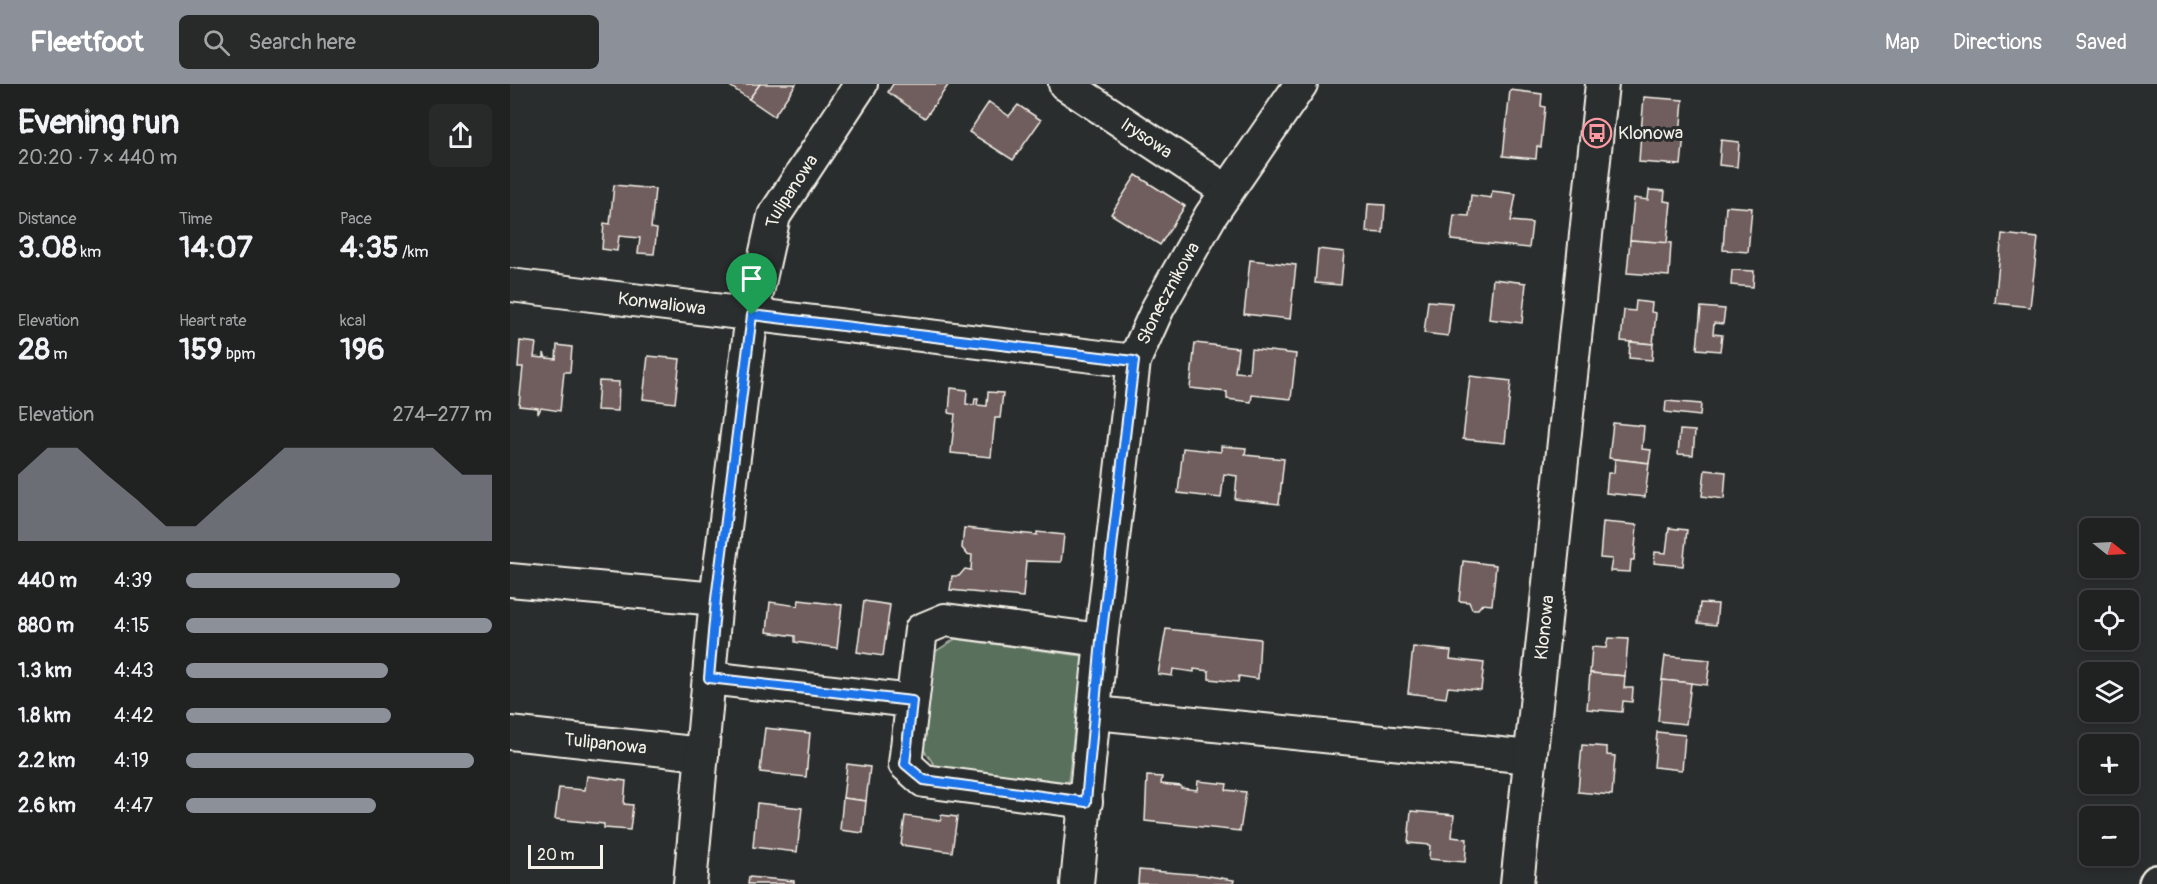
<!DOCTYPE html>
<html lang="en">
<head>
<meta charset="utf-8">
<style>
	body { margin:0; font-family:Pangolin,sans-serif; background:#282a2a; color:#f1f3f6; height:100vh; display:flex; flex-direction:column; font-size:22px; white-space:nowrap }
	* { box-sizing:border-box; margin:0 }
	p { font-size:20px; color:#a2a4a5 }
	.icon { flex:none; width:33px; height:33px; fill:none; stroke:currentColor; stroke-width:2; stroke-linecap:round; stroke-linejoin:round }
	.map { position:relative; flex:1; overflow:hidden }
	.side { display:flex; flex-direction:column; background:#202222; width:510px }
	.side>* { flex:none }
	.needle { width:39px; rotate:108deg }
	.tools { position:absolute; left:1569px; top:434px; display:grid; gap:12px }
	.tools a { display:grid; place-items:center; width:60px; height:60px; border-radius:9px; background:#202222; box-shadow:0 3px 9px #0003,0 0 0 2px #3d3f40; font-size:30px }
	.scale { position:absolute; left:18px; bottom:15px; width:75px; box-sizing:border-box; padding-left:6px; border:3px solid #f4f1e8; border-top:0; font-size:16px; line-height:21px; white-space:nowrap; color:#f4f1e8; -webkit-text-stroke:4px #2a2d2e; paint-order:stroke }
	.pin { position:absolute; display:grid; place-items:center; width:51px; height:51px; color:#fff; margin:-62px -26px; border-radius:50% 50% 50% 0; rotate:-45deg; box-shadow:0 0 6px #0007 }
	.pin .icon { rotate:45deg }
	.round { display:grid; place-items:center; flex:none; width:63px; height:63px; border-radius:9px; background:#282a2a }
	.headline { display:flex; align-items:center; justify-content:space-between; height:102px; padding:0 18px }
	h1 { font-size:33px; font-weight:800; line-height:45px }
	.figures { display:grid; grid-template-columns:repeat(3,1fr); gap:9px; height:102px; padding:6px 18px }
	.figures div { display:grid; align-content:center }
	.figures b { font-size:30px; font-weight:800 }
	.figures small { font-size:16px; font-weight:400 }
	.figures p { font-size:16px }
	.chart { height:168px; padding:12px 18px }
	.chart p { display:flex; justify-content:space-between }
	.chart svg { width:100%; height:108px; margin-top:6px; fill:#8c9099; opacity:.7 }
	ul { padding:0 18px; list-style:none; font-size:20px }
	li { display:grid; grid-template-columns:96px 72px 1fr; align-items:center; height:45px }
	li i { height:15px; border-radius:8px; background:#8c9099 }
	header { display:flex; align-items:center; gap:36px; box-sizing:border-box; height:84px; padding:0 30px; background:#8c9099; color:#fff }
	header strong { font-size:28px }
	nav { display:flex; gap:33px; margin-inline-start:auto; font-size:21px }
	.search { width:420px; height:54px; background:#282a2a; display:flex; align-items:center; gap:15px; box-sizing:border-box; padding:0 21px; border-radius:9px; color:#a2a4a5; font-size:22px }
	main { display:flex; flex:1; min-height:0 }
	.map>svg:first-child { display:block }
	.green { fill:#58705c; stroke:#a6b0a2; stroke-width:1.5 }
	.building { fill:#705d5d; stroke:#f4f1e8; stroke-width:1.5 }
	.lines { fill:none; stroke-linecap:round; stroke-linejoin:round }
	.minor-casing { stroke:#f4f1e8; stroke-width:36 }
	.highway-casing { stroke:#f4f1e8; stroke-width:38 }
	.minor { stroke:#2a2d2e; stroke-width:32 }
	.highway { stroke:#2a2d2e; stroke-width:33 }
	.route-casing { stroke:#fff; stroke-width:12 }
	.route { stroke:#1a73e8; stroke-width:8 }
	.labels { text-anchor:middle; stroke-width:6; stroke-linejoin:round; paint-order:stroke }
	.poi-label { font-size:18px; fill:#f4f1e8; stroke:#2a2d2e; text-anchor:start }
	.street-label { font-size:18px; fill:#f4f1e8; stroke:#2a2d2e }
</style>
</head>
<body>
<header>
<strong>Fleetfoot</strong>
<div class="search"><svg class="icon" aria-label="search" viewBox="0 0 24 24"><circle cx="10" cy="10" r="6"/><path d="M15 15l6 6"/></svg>Search here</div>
<nav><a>Map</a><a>Directions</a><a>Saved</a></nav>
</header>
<main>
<section class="side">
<div class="headline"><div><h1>Evening run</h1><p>20:20 · 7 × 440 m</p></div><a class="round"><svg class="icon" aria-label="share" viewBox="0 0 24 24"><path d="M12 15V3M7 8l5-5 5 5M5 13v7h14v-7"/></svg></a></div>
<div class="figures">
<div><p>Distance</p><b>3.08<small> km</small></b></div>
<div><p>Time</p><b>14:07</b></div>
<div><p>Pace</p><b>4:35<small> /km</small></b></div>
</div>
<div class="figures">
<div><p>Elevation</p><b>28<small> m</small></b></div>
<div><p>Heart rate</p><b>159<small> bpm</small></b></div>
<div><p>kcal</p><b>196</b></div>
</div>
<div class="chart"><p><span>Elevation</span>274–277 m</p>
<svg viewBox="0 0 160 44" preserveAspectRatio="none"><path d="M0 44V17L10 6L20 6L30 17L40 27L50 38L60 38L70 27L80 17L90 6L100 6L110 6L120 6L130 6L140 6L150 17L160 17V44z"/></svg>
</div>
<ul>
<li><b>440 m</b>4:39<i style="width:70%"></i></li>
<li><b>880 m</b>4:15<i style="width:100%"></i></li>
<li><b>1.3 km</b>4:43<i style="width:66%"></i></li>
<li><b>1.8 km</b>4:42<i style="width:67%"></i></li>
<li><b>2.2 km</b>4:19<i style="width:94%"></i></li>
<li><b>2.6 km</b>4:47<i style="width:62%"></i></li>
</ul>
</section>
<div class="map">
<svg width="1647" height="800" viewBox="0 0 1647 800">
	<rect width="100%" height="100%" fill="#2a2d2e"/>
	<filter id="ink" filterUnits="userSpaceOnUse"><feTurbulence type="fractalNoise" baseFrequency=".0167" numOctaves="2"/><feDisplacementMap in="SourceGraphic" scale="12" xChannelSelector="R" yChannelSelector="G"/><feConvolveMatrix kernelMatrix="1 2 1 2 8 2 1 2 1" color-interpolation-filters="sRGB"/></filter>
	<g filter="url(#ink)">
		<polygon class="green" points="445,555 573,572 558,699 426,683 411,662 423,569"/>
		<g class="building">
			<polygon points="217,0 250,0 239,15"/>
			<polygon points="250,0 286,0 264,32 239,15"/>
			<polygon points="383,0 439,0 415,34 378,8"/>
			<polygon points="1000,6 1032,10 1031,22 1035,23 1031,63 1027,62 1026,75 993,72"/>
			<polygon points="1134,13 1173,16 1170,51 1131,48"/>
			<polygon points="479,18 499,32 508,21 531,36 503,76 459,48"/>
			<polygon points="1131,48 1174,51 1171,81 1129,78"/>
			<polygon points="1211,56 1229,58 1227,83 1209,81"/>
			<polygon points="626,91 675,122 650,161 601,130"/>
			<polygon points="104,101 145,105 141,144 147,145 144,170 128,169 130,154 109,152 107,167 92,165 94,139 100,140"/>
			<polygon points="1139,106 1155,107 1154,117 1161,118 1157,159 1120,156 1124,114 1138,116"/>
			<polygon points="982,107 1006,110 1001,137 1022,139 1019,164 941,156 944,131 959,132 961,111 981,114"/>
			<polygon points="858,120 875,121 873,149 856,148"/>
			<polygon points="1216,122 1242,124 1238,168 1213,166"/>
			<polygon points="1492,150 1528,154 1520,223 1485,219"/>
			<polygon points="1120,156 1161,159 1159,192 1117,189"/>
			<polygon points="808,165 834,168 831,201 805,199"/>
			<polygon points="740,176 786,181 780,235 734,230"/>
			<polygon points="1222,186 1244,187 1243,203 1221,201"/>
			<polygon points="983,195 1016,199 1012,239 979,235"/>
			<polygon points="918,217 942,219 938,252 914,249"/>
			<polygon points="1126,217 1142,219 1141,228 1146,229 1143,260 1111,257 1114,226 1125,227"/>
			<polygon points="1191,223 1215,225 1213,240 1204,239 1203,250 1212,251 1210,267 1187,265"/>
			<polygon points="10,257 26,259 24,273 34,274 34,269 36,274 46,275 47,261 62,263 60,288 54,288 50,327 31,324 28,330 28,324 9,322 13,283 8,283"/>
			<polygon points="1120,258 1143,260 1142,276 1119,274"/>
			<polygon points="685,259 728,264 725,288 739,289 741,265 786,270 781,315 742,311 741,318 717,315 717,308 680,304"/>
			<polygon points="138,272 170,275 165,319 133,315"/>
			<polygon points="960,292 1001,297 995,359 953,355"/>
			<polygon points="89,297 109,298 108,327 87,326"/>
			<polygon points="441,304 457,306 456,320 464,321 465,315 468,315 467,321 477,322 478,308 493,309 490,334 485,334 481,373 441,369 445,330 439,329"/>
			<polygon points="1156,317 1191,320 1190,332 1155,328"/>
			<polygon points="1103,339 1134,342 1132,365 1141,366 1139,379 1099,374"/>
			<polygon points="1170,346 1185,347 1183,371 1168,370"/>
			<polygon points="711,362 736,364 735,371 774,375 769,420 725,415 727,392 714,390 711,414 668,409 673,364 711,368"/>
			<polygon points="1105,375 1139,379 1135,413 1096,409 1098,389 1104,389"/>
			<polygon points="1195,386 1216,388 1214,415 1192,412"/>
			<polygon points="1093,438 1127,441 1124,476 1121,476 1120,488 1100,487 1102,475 1090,474"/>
			<polygon points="454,444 527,451 527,448 554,451 551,478 516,477 513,513 440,506 442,492 449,492 455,485 461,486 462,471 457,470 452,464"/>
			<polygon points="1159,444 1177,446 1173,482 1144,479 1145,468 1156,469"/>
			<polygon points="953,477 986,481 982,521 972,520 968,525 962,525 959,518 949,517"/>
			<polygon points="289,516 332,521 327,564 285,558 285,552 257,548 260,518 288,522"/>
			<polygon points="354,517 380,521 373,572 347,568"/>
			<polygon points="1190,519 1208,520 1206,541 1188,539"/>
			<polygon points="656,545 750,555 748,595 729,592 728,598 699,595 699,587 684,585 684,588 663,585 662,592 648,590"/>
			<polygon points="1098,554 1118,555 1115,592 1080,589 1082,563 1096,564"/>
			<polygon points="903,563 941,567 940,575 974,579 971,606 938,603 936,614 898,609"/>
			<polygon points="1155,572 1200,576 1197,601 1152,596"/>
			<polygon points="1080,589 1115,592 1114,604 1123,604 1122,618 1113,617 1112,628 1077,625"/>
			<polygon points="1152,596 1181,599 1176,640 1148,637"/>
			<polygon points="255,644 300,649 296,693 250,688"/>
			<polygon points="1147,648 1175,651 1172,686 1144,683"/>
			<polygon points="1072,661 1097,663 1097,671 1105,672 1102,711 1068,708"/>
			<polygon points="337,680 360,683 356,717 333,714"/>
			<polygon points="77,692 116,697 114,720 123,721 120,746 94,744 94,740 45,735 49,704 75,706"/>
			<polygon points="637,692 652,693 651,700 671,702 671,704 687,706 688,697 717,700 716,706 736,708 730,747 635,737"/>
			<polygon points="333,714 356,717 353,749 330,746"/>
			<polygon points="247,719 292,724 287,768 243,763"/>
			<polygon points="901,727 944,731 942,753 957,755 955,778 919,775 920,761 898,759"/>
			<polygon points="431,731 447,733 442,768 391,761 395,732 431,737"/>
			<polygon points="629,786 693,791 724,796 723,800 628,800"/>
			<polygon points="239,793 284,797 284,800 238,800"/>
		</g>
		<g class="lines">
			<g class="minor-casing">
				<g id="minor">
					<path id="s1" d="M555 0 717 107"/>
					<path id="s2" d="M0 201 624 277"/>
					<polyline points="0,496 206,515"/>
					<polyline points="199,594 402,617"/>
					<polyline points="586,629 1020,673"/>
					<path id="s3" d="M0 649 192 670"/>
					<polyline points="576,718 414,697 395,680 411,546 435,536 591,556"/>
					<path id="s4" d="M180 800 206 515 242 231 264 132 351 0"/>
					<path id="s5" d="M567 800 591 556 624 277 648 224 701 131 791 0"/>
					<path id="s6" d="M1007 800 1092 0"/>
				</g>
			</g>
			<g class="highway-casing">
				<polyline id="highway" points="1646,800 1647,798"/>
			</g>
			<use href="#minor" class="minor"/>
			<use href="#highway" class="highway"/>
		</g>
	</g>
	<g class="lines" filter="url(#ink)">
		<g class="route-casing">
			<polygon id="route" points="242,231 624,277 591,556 576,718 414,696 395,680 402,617 199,594 206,515"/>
		</g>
		<use href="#route" class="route"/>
	</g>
	<defs>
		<g id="bus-ring" transform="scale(1.5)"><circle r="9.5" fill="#2a2d2e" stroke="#ff9aa2" stroke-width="1.5"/><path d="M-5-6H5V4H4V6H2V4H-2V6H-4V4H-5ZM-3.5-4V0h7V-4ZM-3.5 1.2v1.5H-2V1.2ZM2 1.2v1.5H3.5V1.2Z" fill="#ff9aa2"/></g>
	</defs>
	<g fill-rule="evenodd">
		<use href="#bus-ring" x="1087" y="49"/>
	</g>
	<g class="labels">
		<g class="poi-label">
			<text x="1108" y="55">Klonowa</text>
		</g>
		<g class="street-label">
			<text dy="6" stroke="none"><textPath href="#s1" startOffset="98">Irysowa</textPath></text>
			<text dy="6" stroke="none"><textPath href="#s4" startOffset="704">Tulipanowa</textPath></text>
			<text dy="6" stroke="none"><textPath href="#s5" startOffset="602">Słonecznikowa</textPath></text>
			<text dy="6" stroke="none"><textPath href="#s2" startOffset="153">Konwaliowa</textPath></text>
			<text dy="6" stroke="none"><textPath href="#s6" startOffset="258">Klonowa</textPath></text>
			<text dy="6" stroke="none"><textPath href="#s3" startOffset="96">Tulipanowa</textPath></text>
		</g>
	</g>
</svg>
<div class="tools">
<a><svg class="needle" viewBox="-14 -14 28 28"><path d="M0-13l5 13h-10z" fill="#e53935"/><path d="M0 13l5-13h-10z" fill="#a2a4a5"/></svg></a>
<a><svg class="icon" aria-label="locate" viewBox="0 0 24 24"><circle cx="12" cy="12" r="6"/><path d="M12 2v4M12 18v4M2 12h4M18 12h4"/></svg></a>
<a><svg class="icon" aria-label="layers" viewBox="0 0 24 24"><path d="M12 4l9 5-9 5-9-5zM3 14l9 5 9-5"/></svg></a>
<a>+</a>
<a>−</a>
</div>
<div class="scale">20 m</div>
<div class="pin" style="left:242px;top:231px;background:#1e9e55"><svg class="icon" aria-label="arrive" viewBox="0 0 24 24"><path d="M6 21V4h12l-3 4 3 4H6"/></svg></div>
</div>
</main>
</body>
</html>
